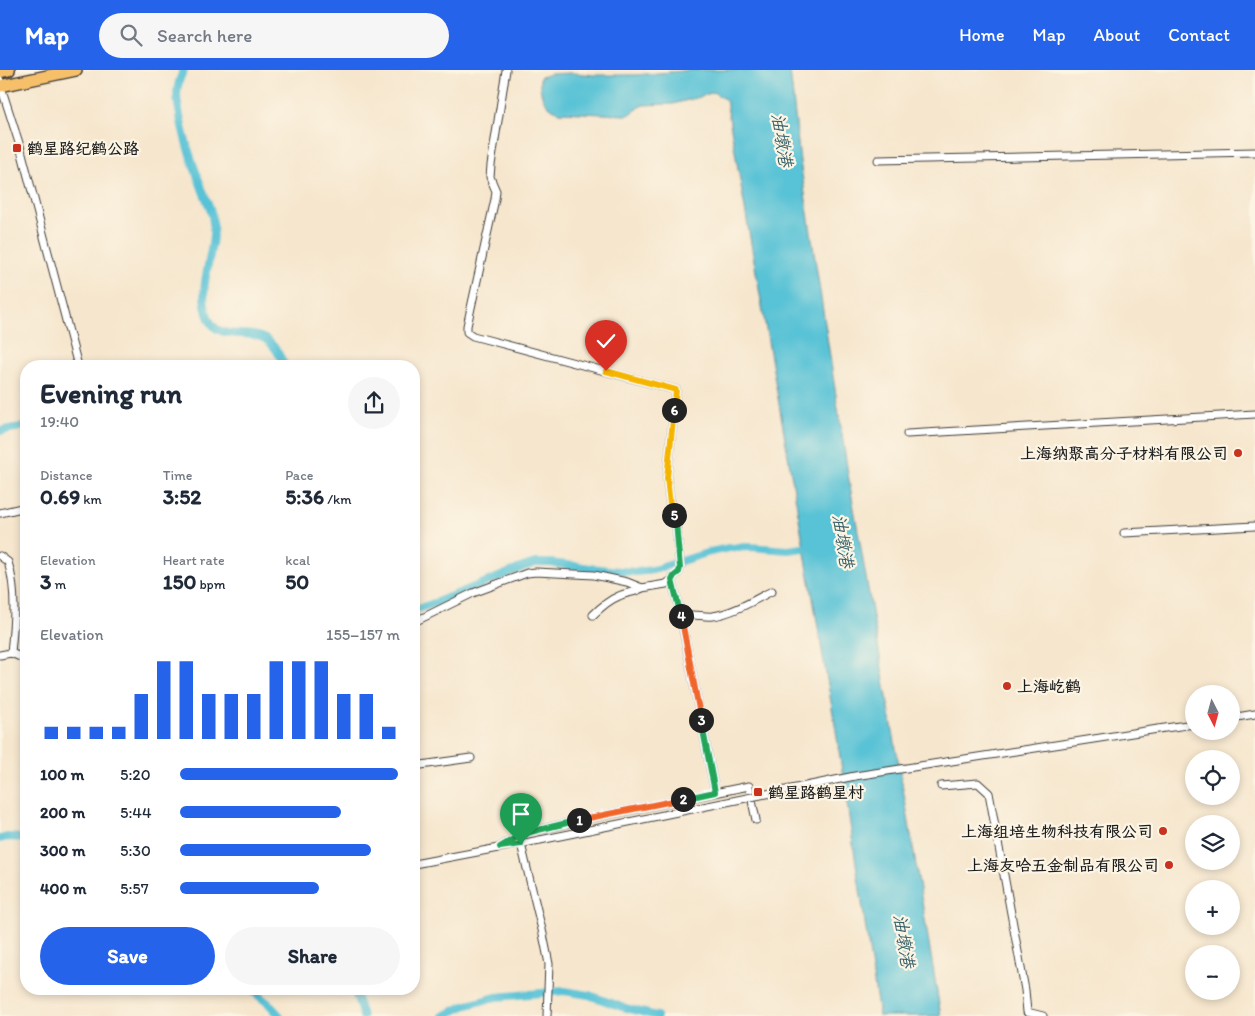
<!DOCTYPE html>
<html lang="en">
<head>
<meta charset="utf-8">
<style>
	body { margin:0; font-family:Itim,"LXGW WenKai TC",sans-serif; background:#f6f6f7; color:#1f2937; height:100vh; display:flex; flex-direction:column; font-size:19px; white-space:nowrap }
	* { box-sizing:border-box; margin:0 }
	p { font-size:16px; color:#747a83 }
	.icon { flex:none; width:28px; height:28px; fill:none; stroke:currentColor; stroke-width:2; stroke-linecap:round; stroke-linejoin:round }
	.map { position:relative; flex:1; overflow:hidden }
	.side { position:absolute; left:20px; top:290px; width:400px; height:635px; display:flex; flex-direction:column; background:#fff; border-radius:20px; box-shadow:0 2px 8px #0003 }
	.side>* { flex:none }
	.needle { width:32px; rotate:174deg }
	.tools { position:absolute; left:1185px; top:615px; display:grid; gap:10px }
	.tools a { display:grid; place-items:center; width:55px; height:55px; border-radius:50%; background:#fff; box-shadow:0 2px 8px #0003; font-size:25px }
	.pin { position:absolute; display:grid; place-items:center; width:42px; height:42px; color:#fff; margin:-51px -21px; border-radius:50% 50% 50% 0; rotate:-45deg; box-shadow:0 0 5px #0007 }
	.pin .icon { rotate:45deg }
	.km { position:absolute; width:25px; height:25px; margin:-12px; border-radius:50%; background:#222; color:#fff; font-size:14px; line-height:25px; text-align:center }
	.round { display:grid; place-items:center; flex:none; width:52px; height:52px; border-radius:26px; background:#f6f6f7 }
	.summary { display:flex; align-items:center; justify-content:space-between; height:85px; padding:0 20px }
	h1 { font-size:28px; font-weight:800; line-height:38px }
	.figures { display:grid; grid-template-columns:repeat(3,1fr); gap:8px; height:85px; padding:5px 20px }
	.figures div { display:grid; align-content:center }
	.figures b { font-size:21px; font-weight:800 }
	.figures small { font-size:14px; font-weight:400 }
	.figures p { font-size:14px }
	.chart { height:140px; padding:10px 20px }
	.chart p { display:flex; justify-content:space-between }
	.chart svg { width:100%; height:90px; margin-top:5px; stroke:#2563eb; stroke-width:6 }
	.button { display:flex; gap:10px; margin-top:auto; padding:10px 20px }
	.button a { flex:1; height:58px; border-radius:30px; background:#2563eb; color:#fff; font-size:20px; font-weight:800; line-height:58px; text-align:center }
	.button a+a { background:#f6f6f7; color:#1f2937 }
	ul { padding:0 20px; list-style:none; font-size:16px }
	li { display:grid; grid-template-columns:80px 60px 1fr; align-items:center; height:38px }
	li i { height:12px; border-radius:6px; background:#2563eb }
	header { display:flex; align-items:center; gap:30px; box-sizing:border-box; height:70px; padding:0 25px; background:#2563eb; color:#fff }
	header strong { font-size:24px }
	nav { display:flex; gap:28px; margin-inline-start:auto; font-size:18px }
	.search { width:350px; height:45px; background:#f6f6f7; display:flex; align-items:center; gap:12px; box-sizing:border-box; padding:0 18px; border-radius:28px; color:#747a83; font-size:19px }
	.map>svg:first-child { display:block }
	.water { fill:#59c2d6; stroke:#3a6f79 }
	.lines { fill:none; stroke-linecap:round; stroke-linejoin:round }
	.canal { stroke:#59c2d6; stroke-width:8 }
	.minor-casing { stroke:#3d3a37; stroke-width:9 }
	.primary-casing { stroke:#3d3a37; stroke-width:14 }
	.minor { stroke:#fff; stroke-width:7 }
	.primary { stroke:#f6c06b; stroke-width:11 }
	.minor-bridge-casing { stroke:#3d3a37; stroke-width:9; stroke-linecap:butt }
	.minor-bridge { stroke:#fff; stroke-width:7 }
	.split-1-casing { stroke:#fff; stroke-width:10 }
	.split-2-casing { stroke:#fff; stroke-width:10 }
	.split-3-casing { stroke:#fff; stroke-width:10 }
	.split-4-casing { stroke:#fff; stroke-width:10 }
	.split-5-casing { stroke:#fff; stroke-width:10 }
	.split-6-casing { stroke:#fff; stroke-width:10 }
	.split-7-casing { stroke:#fff; stroke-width:10 }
	.split-1 { stroke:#22a559; stroke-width:6 }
	.split-2 { stroke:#f0652b; stroke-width:6 }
	.split-3 { stroke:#22a559; stroke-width:6 }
	.split-4 { stroke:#f0652b; stroke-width:6 }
	.split-5 { stroke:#22a559; stroke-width:6 }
	.split-6 { stroke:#f5b400; stroke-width:6 }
	.split-7 { stroke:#f5b400; stroke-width:6 }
	.poi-dot { fill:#c8321e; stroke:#fcf5e5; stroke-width:2 }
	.labels { text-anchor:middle; stroke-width:4.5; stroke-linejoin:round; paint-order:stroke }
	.poi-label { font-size:16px; font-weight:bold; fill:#1c1c1c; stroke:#fcf5e5; text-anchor:start }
	.water-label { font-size:18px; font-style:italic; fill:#345e66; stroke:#fcf5e5 }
</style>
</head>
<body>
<header>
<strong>Map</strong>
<div class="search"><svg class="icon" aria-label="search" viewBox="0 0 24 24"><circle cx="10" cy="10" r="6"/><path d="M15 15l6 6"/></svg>Search here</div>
<nav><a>Home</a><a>Map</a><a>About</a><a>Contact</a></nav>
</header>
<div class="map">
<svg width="1255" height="946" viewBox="0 0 1255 946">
	<rect width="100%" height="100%" fill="#fcf5e5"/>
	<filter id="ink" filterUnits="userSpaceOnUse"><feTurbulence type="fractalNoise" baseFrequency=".02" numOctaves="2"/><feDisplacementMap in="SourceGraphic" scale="10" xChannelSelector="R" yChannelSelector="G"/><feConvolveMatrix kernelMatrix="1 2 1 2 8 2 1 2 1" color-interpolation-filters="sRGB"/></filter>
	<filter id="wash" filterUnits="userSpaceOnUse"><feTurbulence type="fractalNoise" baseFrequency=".0096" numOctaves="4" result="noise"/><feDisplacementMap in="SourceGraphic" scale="20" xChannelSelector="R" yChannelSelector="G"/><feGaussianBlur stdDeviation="1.12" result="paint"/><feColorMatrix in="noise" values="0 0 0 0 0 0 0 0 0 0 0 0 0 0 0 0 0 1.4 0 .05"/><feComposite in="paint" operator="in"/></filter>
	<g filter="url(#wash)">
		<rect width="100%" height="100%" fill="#f6e6cd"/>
		<path class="water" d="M694 0H790L800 91 849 410 908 747 941 946H879L836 661 726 30 713 22 700 27 673 34 643 35 629 45H625L559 42C543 36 539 23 540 7L550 4 572 3 595 5H635Z"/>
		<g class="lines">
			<g class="canal">
				<path d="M184 0C180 7 177 17 177 25 177 30 178 35 179 40 183 68 193 94 203 121 206 129 210 137 212 146 219 181 193 217 210 251 220 271 249 259 265 269 275 275 280 286 285 296"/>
				<polyline points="0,361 26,356"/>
				<polyline points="414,540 437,532 523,497 535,493 551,493 607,500 636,502 653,500 710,482 729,478 750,477 788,480 811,477"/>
				<polyline points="0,769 7,767 26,768"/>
				<polyline points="250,919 268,933 280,946"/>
				<polyline points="354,919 363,946"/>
				<polyline points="443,946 464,936 496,927 564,921 589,925 622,937 657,946"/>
			</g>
		</g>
	</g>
	<g filter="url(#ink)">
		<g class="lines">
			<g class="minor-casing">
				<g id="minor">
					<polyline points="506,0 491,95 490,107 496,121 495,129 467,256 467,262 473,266 676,320 667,408 670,434 673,439 676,452 680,498 679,502 674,506 672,510 680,542 715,722"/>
					<polyline points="0,10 3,23 20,76 78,296"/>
					<polyline points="878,90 1255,82"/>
					<polyline points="907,364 1255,344"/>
					<polyline points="0,443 26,437"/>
					<polyline points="1124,463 1255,456"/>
					<path d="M0 486 8 492C17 521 14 553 11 583"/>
					<path d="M680 543 682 546C693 543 703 547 713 546 734 543 754 530 772 521"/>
					<path d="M593 545C600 538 609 530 619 526 627 522 635 523 642 518"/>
					<polyline points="414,552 473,523 527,503 536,502 594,505 627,512 642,518 666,514 672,510"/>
					<polyline points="0,585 11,583 25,589 26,589"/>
					<polyline points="1231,648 1255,644"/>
					<polyline points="1158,659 1194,654"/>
					<polyline points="414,696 471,688"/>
					<polyline points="941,716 978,713 989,723 1025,920 1027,942 1043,946"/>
					<polyline points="521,774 543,864 549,894 547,946"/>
					<polyline points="500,777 522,764 581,750 749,716 756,750"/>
					<polyline points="414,794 540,770"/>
				</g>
			</g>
			<g class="primary-casing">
				<g id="primary">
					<polyline points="0,2 9,0"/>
					<polyline points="0,16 76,0"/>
				</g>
			</g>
			<use href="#minor" class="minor"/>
			<use href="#primary" class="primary"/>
			<g class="minor-bridge-casing">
				<polyline id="minor-bridge" points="540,770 855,706 1158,659"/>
			</g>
			<use href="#minor-bridge" class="minor-bridge"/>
		</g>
	</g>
	<g class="lines" filter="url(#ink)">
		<g class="split-1-casing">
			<polyline id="split-1" points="521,774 500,777 522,764 579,750"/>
		</g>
		<g class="split-2-casing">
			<polyline id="split-2" points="579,750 683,729"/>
		</g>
		<g class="split-3-casing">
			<polyline id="split-3" points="683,729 715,722 701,650"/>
		</g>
		<g class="split-4-casing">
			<polyline id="split-4" points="681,546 701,650"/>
		</g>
		<g class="split-5-casing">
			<polyline id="split-5" points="674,445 676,452 680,498 679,502 674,506 672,510 681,546"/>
		</g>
		<g class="split-6-casing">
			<polyline id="split-6" points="674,340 667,408 670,434 674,445"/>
		</g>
		<g class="split-7-casing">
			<polyline id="split-7" points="606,301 676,320 674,340"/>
		</g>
		<use href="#split-1" class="split-1"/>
		<use href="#split-2" class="split-2"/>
		<use href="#split-3" class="split-3"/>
		<use href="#split-4" class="split-4"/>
		<use href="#split-5" class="split-5"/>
		<use href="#split-6" class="split-6"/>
		<use href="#split-7" class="split-7"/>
	</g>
	<g class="poi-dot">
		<rect x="12" y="73" width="10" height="10" rx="2.5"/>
		<circle cx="1238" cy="383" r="5"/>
		<circle cx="1007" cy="616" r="5"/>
		<rect x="753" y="717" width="10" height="10" rx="2.5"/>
		<circle cx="1163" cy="761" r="5"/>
		<circle cx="1169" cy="795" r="5"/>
	</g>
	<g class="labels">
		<g class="poi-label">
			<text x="27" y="84">鹤星路纪鹤公路</text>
			<text x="1228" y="389" text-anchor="end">上海纳聚高分子材料有限公司</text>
			<text x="1017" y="622">上海屹鹤</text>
			<text x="768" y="728">鹤星路鹤星村</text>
			<text x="1153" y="767" text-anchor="end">上海组培生物科技有限公司</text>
			<text x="1159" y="801" text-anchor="end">上海友哈五金制品有限公司</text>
		</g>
		<g class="water-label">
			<text transform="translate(782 70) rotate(81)" y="6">油墩港</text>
			<text transform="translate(843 471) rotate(81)" y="6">油墩港</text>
			<text transform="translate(904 871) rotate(81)" y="6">油墩港</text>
		</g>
	</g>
</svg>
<div class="tools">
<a><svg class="needle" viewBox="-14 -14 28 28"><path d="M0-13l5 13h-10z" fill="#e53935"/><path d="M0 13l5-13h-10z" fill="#747a83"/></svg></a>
<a><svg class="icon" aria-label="locate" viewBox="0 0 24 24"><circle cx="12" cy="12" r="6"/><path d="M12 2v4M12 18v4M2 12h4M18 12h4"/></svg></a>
<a><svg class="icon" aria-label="layers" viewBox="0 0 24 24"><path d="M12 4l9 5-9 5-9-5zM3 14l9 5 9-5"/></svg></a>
<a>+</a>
<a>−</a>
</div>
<div class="pin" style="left:521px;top:774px;background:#1e9e55"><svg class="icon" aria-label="arrive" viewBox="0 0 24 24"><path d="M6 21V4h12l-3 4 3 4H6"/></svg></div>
<div class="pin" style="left:606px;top:301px;background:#d93025"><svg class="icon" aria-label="check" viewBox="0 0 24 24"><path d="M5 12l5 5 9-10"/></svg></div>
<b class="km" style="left:579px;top:750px">1</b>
<b class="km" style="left:683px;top:729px">2</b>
<b class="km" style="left:701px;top:650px">3</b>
<b class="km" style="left:681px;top:546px">4</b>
<b class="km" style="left:674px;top:445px">5</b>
<b class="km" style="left:674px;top:340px">6</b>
<section class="side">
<div class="summary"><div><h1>Evening run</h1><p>19:40</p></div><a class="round"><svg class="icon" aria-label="share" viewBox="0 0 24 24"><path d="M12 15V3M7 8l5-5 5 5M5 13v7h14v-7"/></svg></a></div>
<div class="figures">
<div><p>Distance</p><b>0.69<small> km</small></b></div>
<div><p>Time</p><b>3:52</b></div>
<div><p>Pace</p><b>5:36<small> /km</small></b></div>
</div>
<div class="figures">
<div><p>Elevation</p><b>3<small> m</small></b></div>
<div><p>Heart rate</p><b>150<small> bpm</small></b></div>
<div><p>kcal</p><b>50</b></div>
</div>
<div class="chart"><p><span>Elevation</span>155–157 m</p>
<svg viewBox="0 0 160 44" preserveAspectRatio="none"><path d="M5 44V38M15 44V38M25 44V38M35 44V38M45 44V22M55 44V6M65 44V6M75 44V22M85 44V22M95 44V22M105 44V6M115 44V6M125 44V6M135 44V22M145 44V22M155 44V38"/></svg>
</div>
<ul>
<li><b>100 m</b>5:20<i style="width:99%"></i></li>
<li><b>200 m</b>5:44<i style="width:73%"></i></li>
<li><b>300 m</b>5:30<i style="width:87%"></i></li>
<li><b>400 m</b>5:57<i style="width:63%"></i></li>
</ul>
<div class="button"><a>Save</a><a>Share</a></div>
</section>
</div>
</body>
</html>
